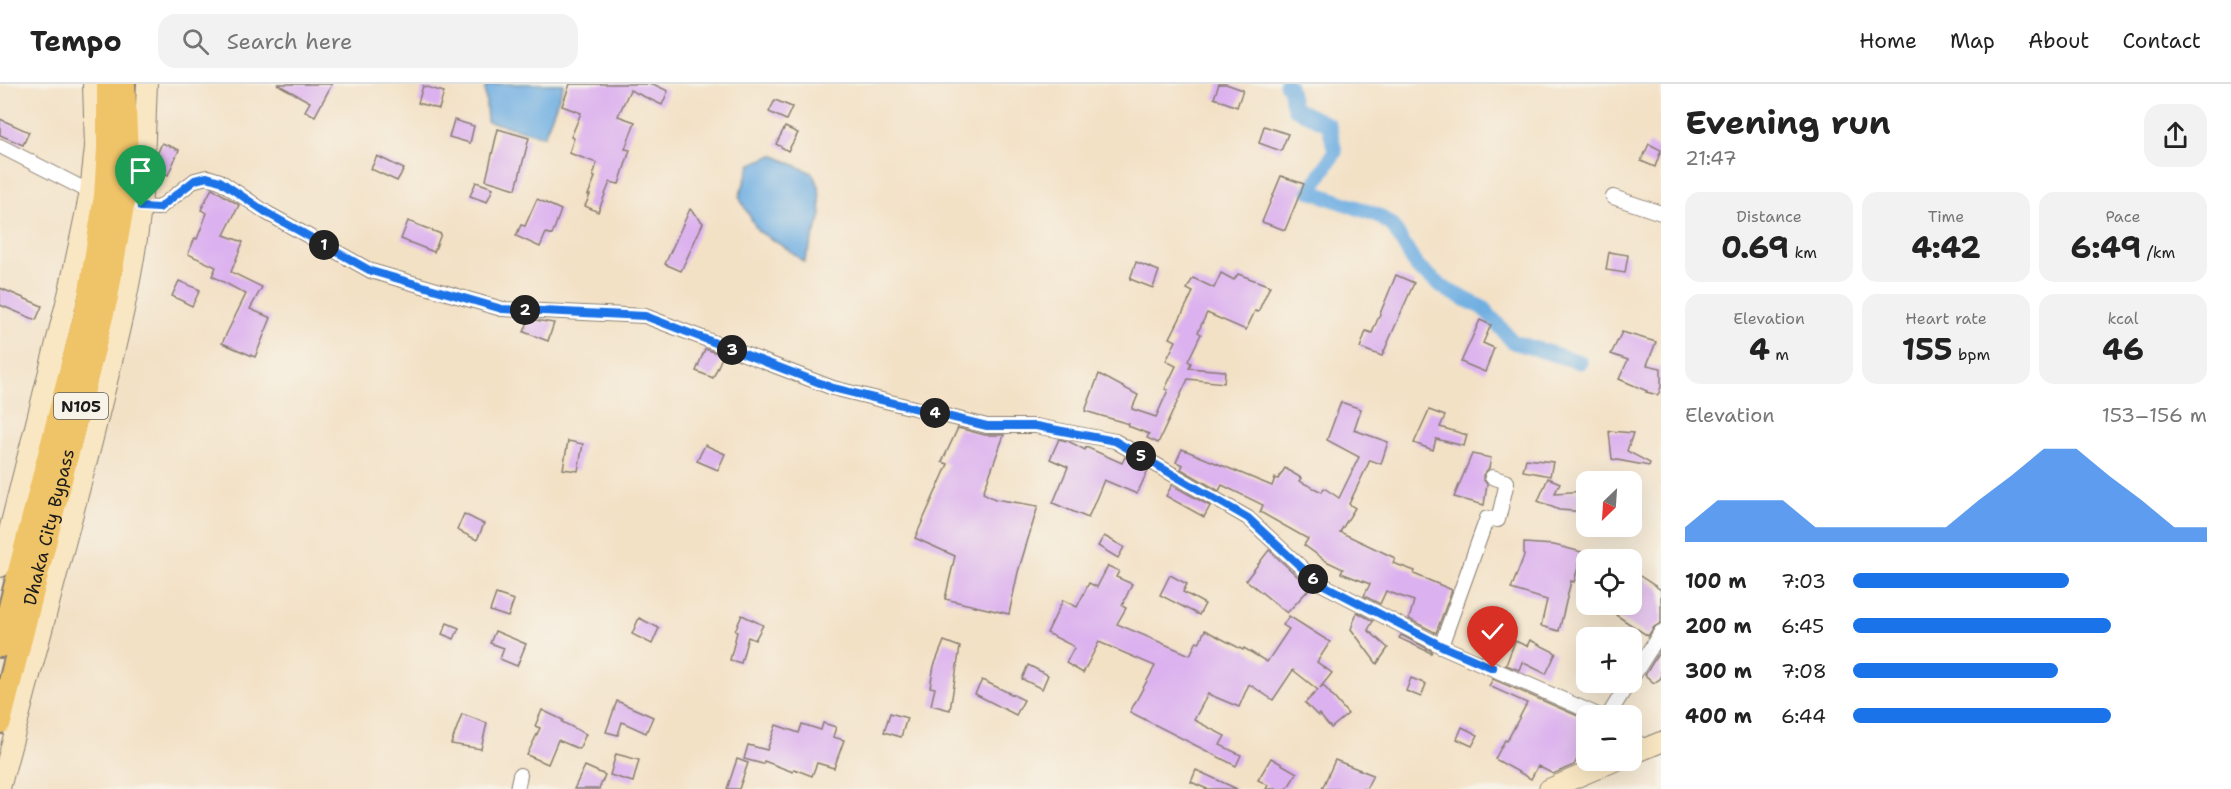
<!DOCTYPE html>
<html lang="en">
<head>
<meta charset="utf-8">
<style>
	body { margin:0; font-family:"Shantell Sans",sans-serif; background:#f2f2f2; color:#222; height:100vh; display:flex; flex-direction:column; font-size:22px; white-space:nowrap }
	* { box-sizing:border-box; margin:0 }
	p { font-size:20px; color:#767676 }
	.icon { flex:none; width:33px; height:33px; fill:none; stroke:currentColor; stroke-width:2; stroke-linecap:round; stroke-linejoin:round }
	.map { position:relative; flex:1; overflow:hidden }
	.sheet { display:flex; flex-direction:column; background:#fff; width:570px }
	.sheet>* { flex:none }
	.needle { width:39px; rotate:205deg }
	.buttons { position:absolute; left:1576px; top:387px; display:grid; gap:12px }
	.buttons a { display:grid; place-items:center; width:66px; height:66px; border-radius:12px; background:#fff; box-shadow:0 6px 24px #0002; font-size:30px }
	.pin { position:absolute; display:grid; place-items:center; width:51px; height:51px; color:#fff; margin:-62px -26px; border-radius:50% 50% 50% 0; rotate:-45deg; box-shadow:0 0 6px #0007 }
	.pin .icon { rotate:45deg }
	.km { position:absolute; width:30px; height:30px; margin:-15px; border-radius:50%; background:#222; color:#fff; font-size:16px; line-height:30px; text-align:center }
	.round { display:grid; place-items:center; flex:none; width:63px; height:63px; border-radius:18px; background:#f2f2f2 }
	.overview { display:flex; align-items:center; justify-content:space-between; height:102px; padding:0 24px }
	h1 { font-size:33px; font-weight:700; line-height:45px }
	.stats { display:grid; grid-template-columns:repeat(3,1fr); gap:9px; height:102px; padding:6px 24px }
	.stats div { display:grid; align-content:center; border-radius:15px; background:#f2f2f2; text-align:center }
	.stats b { font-size:30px; font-weight:700 }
	.stats small { font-size:16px; font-weight:400 }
	.stats p { font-size:16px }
	.chart { height:168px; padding:12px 24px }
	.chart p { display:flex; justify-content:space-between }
	.chart svg { width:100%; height:108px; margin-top:6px; fill:#1a73e8; opacity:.7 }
	ul { padding:0 24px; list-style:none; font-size:20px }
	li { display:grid; grid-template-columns:96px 72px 1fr; align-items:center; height:45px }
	li i { height:15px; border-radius:8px; background:#1a73e8 }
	header { display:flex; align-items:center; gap:36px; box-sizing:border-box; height:84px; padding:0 30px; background:#fff; border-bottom:2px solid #e0e0e0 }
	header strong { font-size:28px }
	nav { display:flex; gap:33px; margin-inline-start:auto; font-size:21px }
	.search { width:420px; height:54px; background:#f2f2f2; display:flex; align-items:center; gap:15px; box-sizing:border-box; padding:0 21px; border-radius:18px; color:#767676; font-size:22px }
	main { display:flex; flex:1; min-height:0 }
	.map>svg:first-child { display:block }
	.water { fill:#6fafe2; stroke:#46667f; stroke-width:1.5 }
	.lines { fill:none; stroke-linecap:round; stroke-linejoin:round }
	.canal { stroke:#6fafe2; stroke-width:15 }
	.building { fill:#dcb1ef }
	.minor-casing { stroke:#887e71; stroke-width:16 }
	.secondary-casing { stroke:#887e71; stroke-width:22 }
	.trunk-casing { stroke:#887e71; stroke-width:26 }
	.minor { stroke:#fff; stroke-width:14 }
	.secondary { stroke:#f9e7c3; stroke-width:20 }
	.trunk { stroke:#efc469; stroke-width:22 }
	.route-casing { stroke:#fff; stroke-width:12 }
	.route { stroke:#1a73e8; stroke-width:8 }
	.labels { text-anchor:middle; stroke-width:4.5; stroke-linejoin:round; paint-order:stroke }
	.shield { fill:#f7f3e8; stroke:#5e5c59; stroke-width:1.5 }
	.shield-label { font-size:16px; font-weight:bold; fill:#1c1c1c }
	.street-label { font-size:18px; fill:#1c1c1c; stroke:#f7f3e8 }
</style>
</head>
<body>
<header>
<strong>Tempo</strong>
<div class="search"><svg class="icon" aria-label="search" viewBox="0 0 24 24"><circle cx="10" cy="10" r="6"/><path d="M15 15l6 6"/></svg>Search here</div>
<nav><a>Home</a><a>Map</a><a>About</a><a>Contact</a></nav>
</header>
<main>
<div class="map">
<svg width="1661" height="705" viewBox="0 0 1661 705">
	<rect width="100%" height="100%" fill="#f7f3e8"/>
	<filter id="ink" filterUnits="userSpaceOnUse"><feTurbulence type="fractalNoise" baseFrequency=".0167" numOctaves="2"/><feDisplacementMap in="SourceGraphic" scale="12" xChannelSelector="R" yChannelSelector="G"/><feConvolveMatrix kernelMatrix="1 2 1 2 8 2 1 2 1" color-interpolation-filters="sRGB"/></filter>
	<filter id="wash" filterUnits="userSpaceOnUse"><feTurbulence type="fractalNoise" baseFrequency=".008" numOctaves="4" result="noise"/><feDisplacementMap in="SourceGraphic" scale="24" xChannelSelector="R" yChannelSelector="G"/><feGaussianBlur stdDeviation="1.35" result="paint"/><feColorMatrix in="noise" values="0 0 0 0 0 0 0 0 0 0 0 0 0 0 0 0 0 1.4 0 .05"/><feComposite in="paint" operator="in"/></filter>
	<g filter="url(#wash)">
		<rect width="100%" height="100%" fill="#f3e1c6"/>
		<g class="water">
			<polygon points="488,0 564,0 544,52 487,37 485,5"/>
			<polygon points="773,71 812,89 819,102 821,132 804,178 786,164 758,147 739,113 751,80"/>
		</g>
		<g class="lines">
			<polyline class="canal" points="1286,0 1289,2 1294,24 1329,41 1335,68 1310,107 1377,131 1392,141 1417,183 1447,206 1483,224 1513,258 1580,278"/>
		</g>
		<g id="blocks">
			<g class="building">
				<polygon points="277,0 332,0 315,32 305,27 310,18"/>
				<polygon points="570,0 653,0 668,7 662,21 630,6 618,32 635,38 625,65 630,66 619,100 610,98 598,128 585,122 590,111 588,111 595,93 593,92 597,79 569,69 574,54 571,53 581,29 562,22"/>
				<polygon points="1219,0 1226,0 1243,6 1237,23 1214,14"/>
				<polygon points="423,2 444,8 439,25 418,19"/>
				<polygon points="775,16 792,23 786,36 769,28"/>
				<polygon points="0,35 29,48 23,61 0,51"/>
				<polygon points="454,36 474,42 470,59 449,53"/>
				<polygon points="1264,42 1288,50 1281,67 1259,59"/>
				<polygon points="785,43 798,49 788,67 776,60"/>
				<polygon points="498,45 529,54 516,105 486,96"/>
				<polygon points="162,59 179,66 168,91 156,86 156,73"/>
				<polygon points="1649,60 1661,66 1655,83 1641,77"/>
				<polygon points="377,72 404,85 397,97 371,85"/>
				<polygon points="1281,92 1304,100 1285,146 1262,138"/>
				<polygon points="476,98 493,104 487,118 470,112"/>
				<polygon points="212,104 239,121 224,151 243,158 231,188 262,203 250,225 271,234 255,273 222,259 246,210 212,192 216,183 188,170 195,154 197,155 207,129 201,126"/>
				<polygon points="537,115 561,126 552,151 546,149 540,163 516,152 521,141 525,142"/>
				<polygon points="690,125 703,139 681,187 665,180"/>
				<polygon points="408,137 441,150 434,168 401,155"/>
				<polygon points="1609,168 1628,171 1625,189 1606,186"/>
				<polygon points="1136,178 1159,187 1153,204 1130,195"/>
				<polygon points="1221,189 1234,196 1238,190 1270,202 1258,228 1255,227 1246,246 1207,229 1198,248 1201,250 1188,277 1191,279 1189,284 1225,287 1224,299 1188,295 1158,359 1147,354 1149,350 1128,342 1129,340 1085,327 1099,290 1138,311 1132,325 1156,333 1168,306 1165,305 1176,282 1166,277 1176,257 1170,254 1193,208 1187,205 1193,194 1214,204"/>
				<polygon points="1396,191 1414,199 1382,272 1360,264 1366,247 1372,249"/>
				<polygon points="179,197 200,206 192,222 172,212"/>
				<polygon points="0,204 42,222 36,236 0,221"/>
				<polygon points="529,235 554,239 548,257 524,248"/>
				<polygon points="1480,236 1491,241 1483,259 1494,264 1485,288 1461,278"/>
				<polygon points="1622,248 1656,258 1647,281 1661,284 1661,303 1658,311 1646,308 1647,307 1619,295 1628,276 1611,270"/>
				<polygon points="705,265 723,271 713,294 696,287"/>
				<polygon points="1341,318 1361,325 1354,346 1388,358 1381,380 1370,376 1349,420 1355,424 1340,448 1395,474 1393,479 1415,487 1414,490 1452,506 1436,549 1409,535 1414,517 1386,507 1380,520 1364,512 1370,500 1341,489 1343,485 1326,477 1304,461 1308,455 1260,428 1263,421 1222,401 1219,407 1181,385 1183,381 1176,378 1182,365 1272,402 1275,394 1278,395 1285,384 1301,394 1299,397 1322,408 1324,404 1339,414 1359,373 1327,356"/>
				<polygon points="1429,326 1445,332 1440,343 1467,351 1464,362 1436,355 1433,366 1414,359"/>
				<polygon points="958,344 985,351 1004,351 983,409 995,415 1038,422 1018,488 1009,530 945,515 955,472 915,454 948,380 942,378"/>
				<polygon points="1609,347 1633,349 1627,367 1650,379 1649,382 1612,375"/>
				<polygon points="1059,355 1070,358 1085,366 1086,363 1122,379 1125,373 1148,386 1137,410 1104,396 1088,434 1053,419 1068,383 1050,375"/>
				<polygon points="568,357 583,360 578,387 563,385"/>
				<polygon points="705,361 725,370 718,386 697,377"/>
				<polygon points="1472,370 1491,374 1489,384 1483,391 1483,395 1487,400 1484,421 1454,413"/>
				<polygon points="1526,375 1553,378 1550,392 1523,387"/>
				<polygon points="1548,394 1560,399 1555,409 1587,407 1587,428 1559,426 1538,417"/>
				<polygon points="1172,401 1210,422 1204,433 1166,412"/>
				<polygon points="464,430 484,440 477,456 457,446"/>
				<polygon points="1104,452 1124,463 1118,474 1098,462"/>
				<polygon points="1524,459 1554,461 1582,468 1574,498 1571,497 1559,547 1541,542 1547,516 1511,505 1524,472"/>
				<polygon points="1269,466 1310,504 1287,529 1246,496"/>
				<polygon points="1108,482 1119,487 1116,493 1132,500 1122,522 1126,524 1117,540 1190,571 1197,557 1199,559 1205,546 1243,566 1244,564 1267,578 1289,545 1283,541 1289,532 1330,558 1317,578 1332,589 1320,604 1323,601 1348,630 1331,644 1319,630 1318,632 1305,619 1318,606 1293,586 1273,616 1249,600 1239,623 1208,610 1194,636 1225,652 1220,661 1241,671 1236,682 1130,628 1155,582 1099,558 1083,589 1066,579 1074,564 1073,562 1047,549 1063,516 1077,523 1089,499 1097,503"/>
				<polygon points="1170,491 1187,500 1183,508 1205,520 1199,531 1160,511"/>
				<polygon points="1640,492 1661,506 1661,539 1654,543 1648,552 1616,531 1622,520 1632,520 1632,505"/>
				<polygon points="496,510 514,516 508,533 490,527"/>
				<polygon points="1357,528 1373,537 1368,546 1388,564 1377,580 1351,545"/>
				<polygon points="742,531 763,541 755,556 748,553 741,579 730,576 737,548 735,547"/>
				<polygon points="639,534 659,544 652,560 632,550"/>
				<polygon points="447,539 459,544 454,555 442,550"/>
				<polygon points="495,547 526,560 517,582 500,575 504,564 490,559"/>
				<polygon points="1401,551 1432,567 1431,569 1399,554"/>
				<polygon points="1530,556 1556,569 1546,590 1522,578 1519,586 1506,581 1515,557 1527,562"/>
				<polygon points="944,557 960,563 950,626 931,621 935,604 930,603 934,582"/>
				<polygon points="1661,565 1661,594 1654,599 1645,591"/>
				<polygon points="1028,581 1048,591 1042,605 1022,595"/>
				<polygon points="1411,594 1426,600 1421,613 1406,607"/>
				<polygon points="1493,595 1587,636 1587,676 1583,678 1579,672 1574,681 1553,690 1538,682 1531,695 1495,675 1505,656 1507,657 1527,619 1489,602"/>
				<polygon points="982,596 1024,616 1016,631 975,610"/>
				<polygon points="617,617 653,633 646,649 622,638 618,651 606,648"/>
				<polygon points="542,626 563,636 562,638 586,650 579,665 558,656 548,680 527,671 540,644 535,642"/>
				<polygon points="890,629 907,634 901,653 884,648"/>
				<polygon points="462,630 487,639 481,665 451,660"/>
				<polygon points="823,639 836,643 833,653 844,656 834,684 817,679 812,692 794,685 793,688 764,677 763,680 744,675 748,661 767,666 776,641 799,649 802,640 821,646"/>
				<polygon points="1462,643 1478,651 1472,662 1457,655"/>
				<polygon points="616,670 639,676 633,698 610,691"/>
				<polygon points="1271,674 1297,689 1287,705 1266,705 1268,701 1258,696"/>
				<polygon points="737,675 748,679 739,705 727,705"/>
				<polygon points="1335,676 1373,691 1366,705 1322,705"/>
				<polygon points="585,682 605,691 599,705 574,705"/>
				<polygon points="1196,686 1237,705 1207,705 1191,698"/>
			</g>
		</g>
	</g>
	<g filter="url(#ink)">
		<use href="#blocks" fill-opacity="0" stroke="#887e71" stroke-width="1.5"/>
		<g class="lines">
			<g class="minor-casing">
				<g id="minor">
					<polyline points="0,62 90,108"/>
					<polyline points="1613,113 1661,129"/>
					<polyline points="141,123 159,124 195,96 207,93 220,97 267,129 371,187 502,225 645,232 833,304 987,342 1036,342 1115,357 1248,434 1316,497 1441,562 1600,632"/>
					<polyline points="1441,562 1487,434 1498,436 1507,398 1492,393"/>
					<polyline points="1632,594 1661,548"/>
					<polyline points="1608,632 1629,598"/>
					<polyline points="1632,654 1646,665"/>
					<polyline points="517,705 520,691"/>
				</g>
			</g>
			<g class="secondary-casing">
				<g id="secondary">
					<polyline points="0,483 69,207 90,108 95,63 93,0"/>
					<polyline points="1632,670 1661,658"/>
					<path d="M0 704C30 588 62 473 92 358 111 280 133 202 141 122 145 82 145 41 147 0"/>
					<polyline points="1549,705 1617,676"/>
				</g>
			</g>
			<g class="trunk-casing">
				<g id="trunk">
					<polyline points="0,562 89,214 105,112 108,65 108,0"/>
					<path id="s1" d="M0 638 107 213 124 116 127 72 124 0"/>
				</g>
			</g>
			<use href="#minor" class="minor"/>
			<use href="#secondary" class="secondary"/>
			<use href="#trunk" class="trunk"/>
		</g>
	</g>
	<g class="lines" filter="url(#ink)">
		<g class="route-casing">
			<polyline id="route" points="141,123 159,124 195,96 207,93 220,97 267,129 371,187 502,225 645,232 833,304 987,342 1036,342 1115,357 1248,434 1316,497 1442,562 1493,584"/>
		</g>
		<use href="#route" class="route"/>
	</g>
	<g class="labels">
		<rect class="shield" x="54" y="309" width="54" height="26" rx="4.5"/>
		<g class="shield-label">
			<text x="81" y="328">N105</text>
		</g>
		<g class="street-label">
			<text dy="6" stroke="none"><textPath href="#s1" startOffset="201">Dhaka City Bypass</textPath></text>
		</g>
	</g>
</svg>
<div class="buttons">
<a><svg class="needle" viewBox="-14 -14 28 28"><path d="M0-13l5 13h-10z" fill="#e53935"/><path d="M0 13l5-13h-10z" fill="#767676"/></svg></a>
<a><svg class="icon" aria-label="locate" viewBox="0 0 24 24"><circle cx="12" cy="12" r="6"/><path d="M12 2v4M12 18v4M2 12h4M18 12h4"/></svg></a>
<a>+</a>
<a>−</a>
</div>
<div class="pin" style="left:141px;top:123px;background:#1e9e55"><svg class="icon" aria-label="arrive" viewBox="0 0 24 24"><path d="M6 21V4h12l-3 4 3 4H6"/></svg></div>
<div class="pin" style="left:1493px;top:584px;background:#d93025"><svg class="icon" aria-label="check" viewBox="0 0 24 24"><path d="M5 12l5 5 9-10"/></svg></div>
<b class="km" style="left:324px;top:161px">1</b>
<b class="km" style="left:525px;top:226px">2</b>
<b class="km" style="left:732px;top:266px">3</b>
<b class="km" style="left:935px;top:329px">4</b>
<b class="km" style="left:1141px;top:372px">5</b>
<b class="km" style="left:1313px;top:495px">6</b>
</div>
<section class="sheet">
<div class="overview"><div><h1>Evening run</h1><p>21:47</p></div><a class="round"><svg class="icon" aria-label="share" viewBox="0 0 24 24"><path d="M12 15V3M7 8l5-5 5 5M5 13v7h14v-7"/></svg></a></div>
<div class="stats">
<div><p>Distance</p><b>0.69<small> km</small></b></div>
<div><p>Time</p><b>4:42</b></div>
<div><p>Pace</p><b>6:49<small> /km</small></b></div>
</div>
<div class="stats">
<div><p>Elevation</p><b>4<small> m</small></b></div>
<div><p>Heart rate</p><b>155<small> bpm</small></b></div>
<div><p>kcal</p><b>46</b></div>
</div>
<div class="chart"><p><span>Elevation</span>153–156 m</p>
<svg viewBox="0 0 160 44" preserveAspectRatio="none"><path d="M0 44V38L10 27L20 27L30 27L40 38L50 38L60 38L70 38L80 38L90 27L100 17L110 6L120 6L130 17L140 27L150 38L160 38V44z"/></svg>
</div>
<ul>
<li><b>100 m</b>7:03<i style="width:61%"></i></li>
<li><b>200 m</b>6:45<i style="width:73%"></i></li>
<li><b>300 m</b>7:08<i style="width:58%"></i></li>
<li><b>400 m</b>6:44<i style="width:73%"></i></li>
</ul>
</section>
</main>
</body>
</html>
